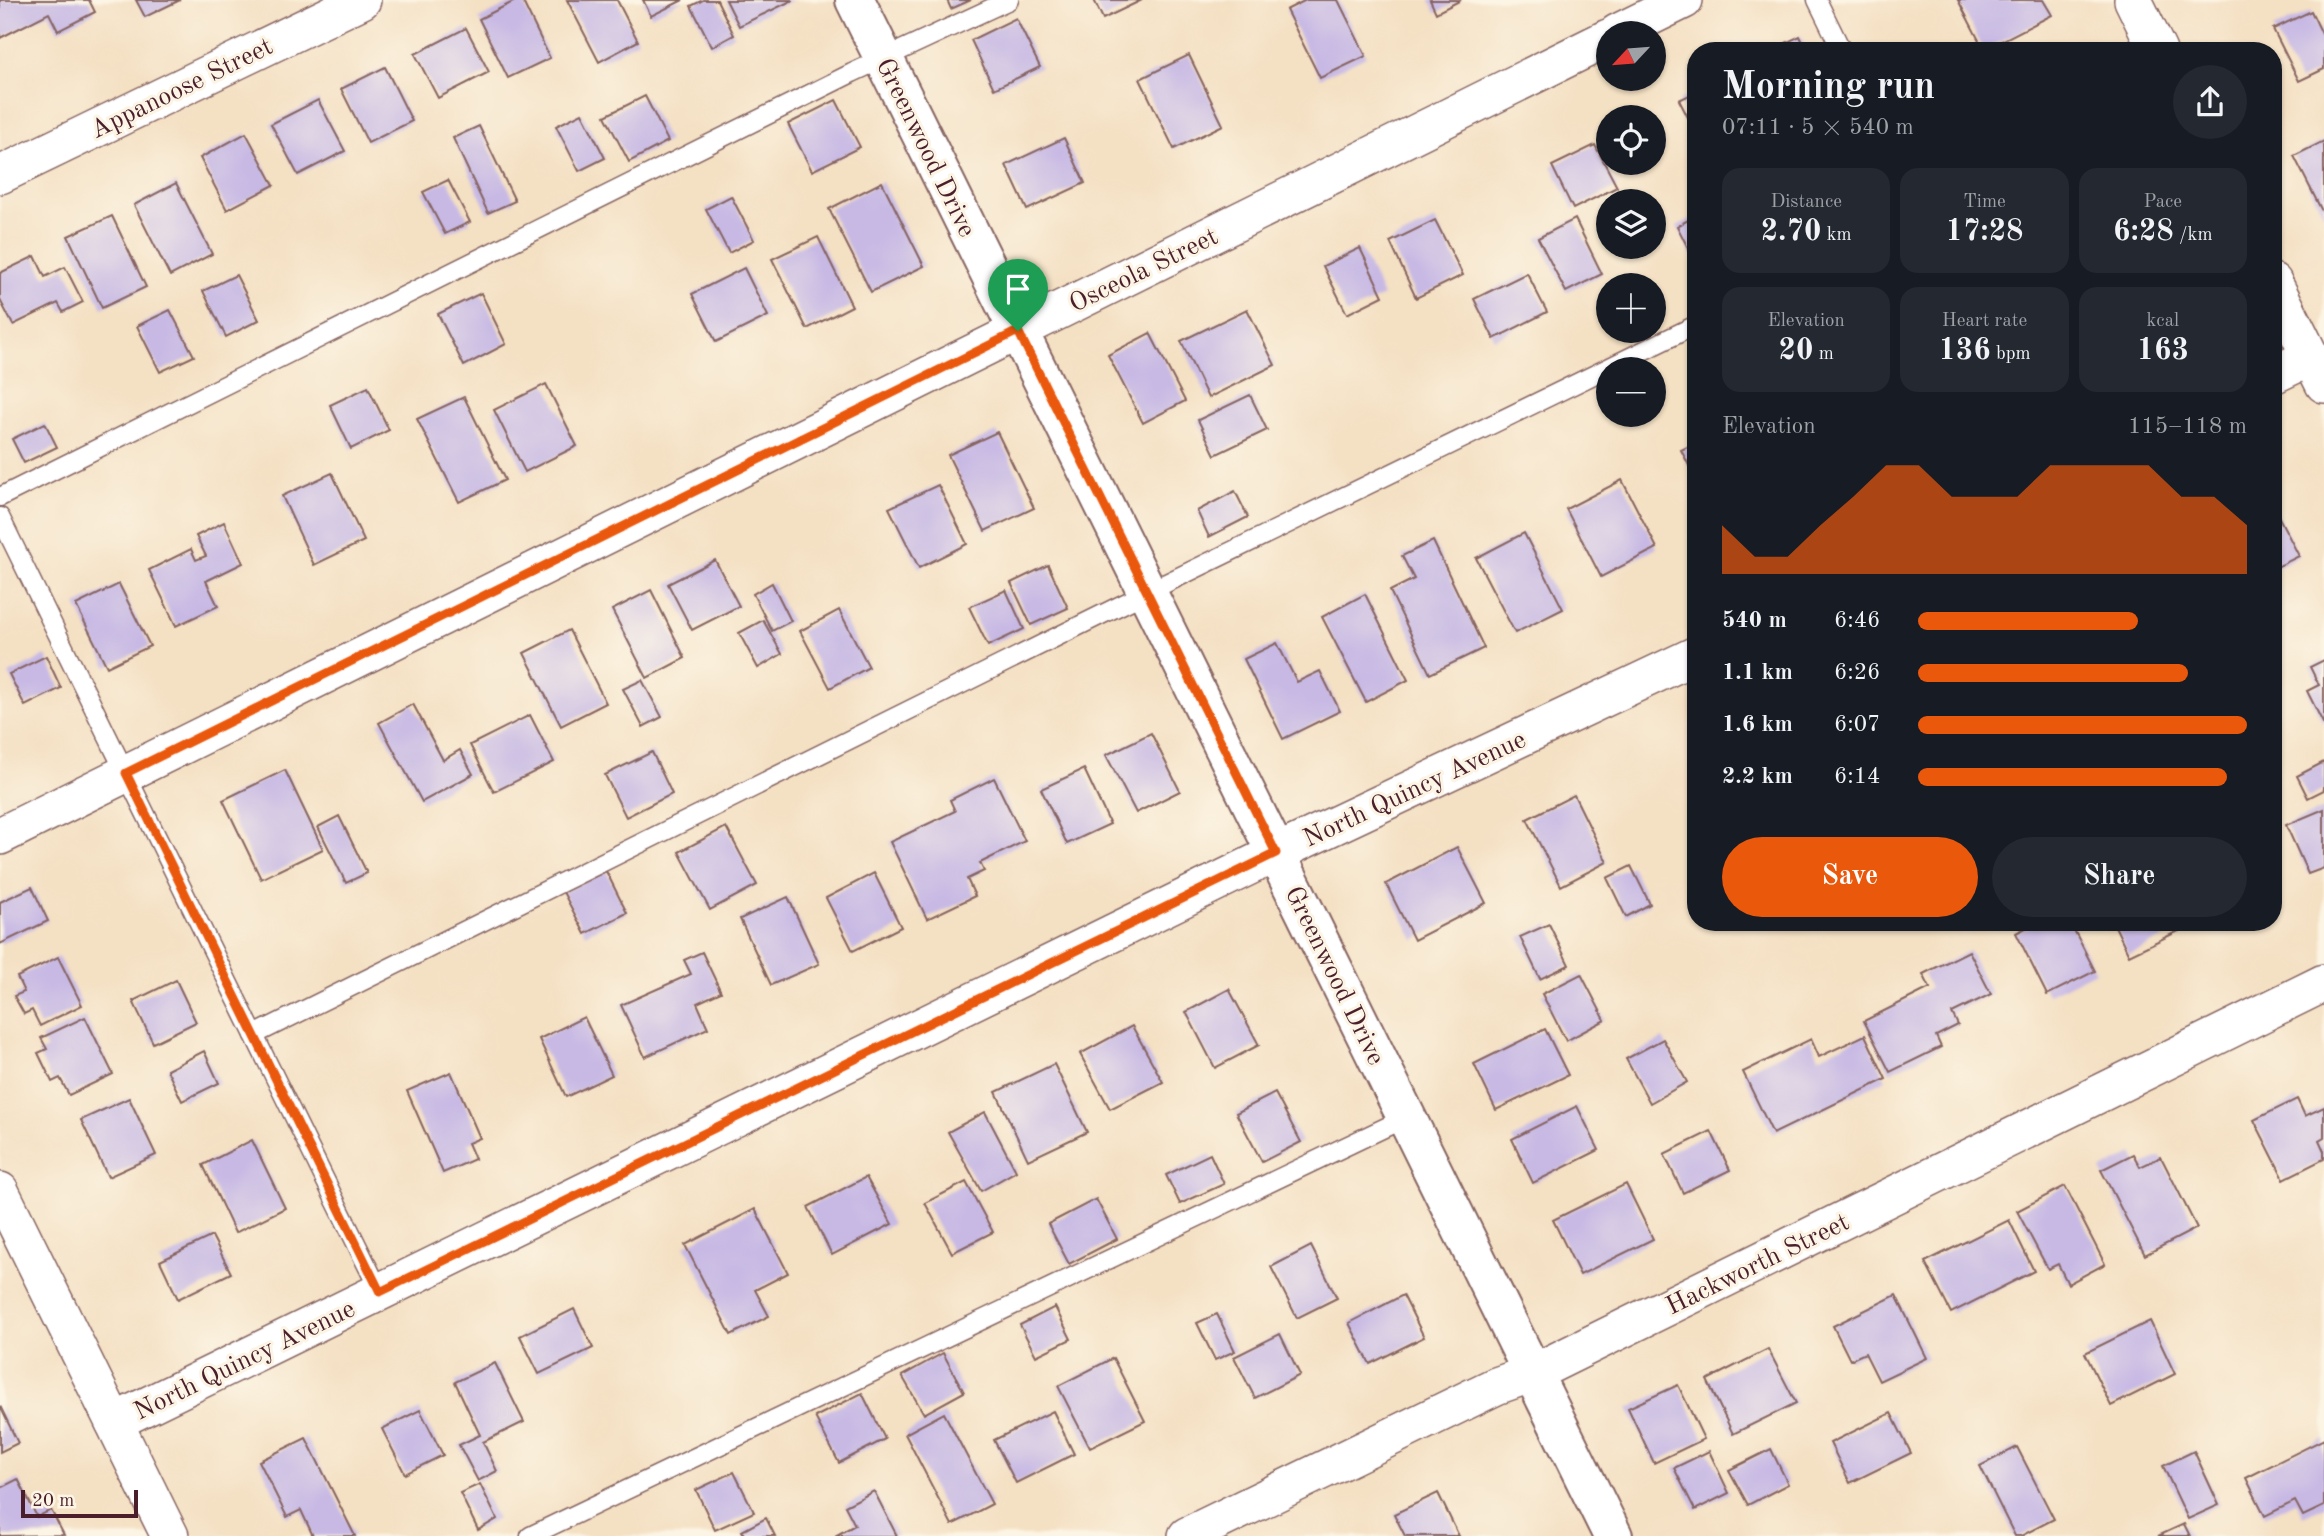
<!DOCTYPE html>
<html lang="en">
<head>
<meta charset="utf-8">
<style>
	body { margin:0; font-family:"Old Standard TT",serif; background:#242831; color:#f1f3f6; height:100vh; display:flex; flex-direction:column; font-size:26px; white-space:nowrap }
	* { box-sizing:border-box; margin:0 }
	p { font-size:23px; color:#9ea1a6 }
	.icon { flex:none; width:38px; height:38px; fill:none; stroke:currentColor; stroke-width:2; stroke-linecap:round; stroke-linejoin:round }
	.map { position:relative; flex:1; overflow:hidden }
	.drawer { position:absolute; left:1687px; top:42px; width:595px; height:889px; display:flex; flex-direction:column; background:#171b24; border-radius:28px; box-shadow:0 2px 5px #0004 }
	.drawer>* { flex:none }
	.needle { width:46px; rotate:244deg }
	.buttons { position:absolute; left:1596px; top:21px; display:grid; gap:14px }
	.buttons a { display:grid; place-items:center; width:70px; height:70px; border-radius:50%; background:#171b24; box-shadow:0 2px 5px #0004; font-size:35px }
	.scale { position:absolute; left:21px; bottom:18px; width:117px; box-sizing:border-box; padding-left:7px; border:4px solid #4a1f2b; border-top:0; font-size:19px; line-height:24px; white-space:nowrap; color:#4a1f2b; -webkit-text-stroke:5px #fcf5e5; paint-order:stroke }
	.pin { position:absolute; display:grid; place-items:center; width:60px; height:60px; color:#fff; margin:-72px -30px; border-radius:50% 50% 50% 0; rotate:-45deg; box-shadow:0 0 7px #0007 }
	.pin .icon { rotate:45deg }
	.round { display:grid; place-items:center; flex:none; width:74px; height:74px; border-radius:37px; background:#242831 }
	.head { display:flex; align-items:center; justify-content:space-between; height:119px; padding:0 35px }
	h1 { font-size:38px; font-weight:800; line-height:52px }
	.stats { display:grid; grid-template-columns:repeat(3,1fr); gap:10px; height:119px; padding:7px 35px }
	.stats div { display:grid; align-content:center; border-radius:18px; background:#242831; text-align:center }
	.stats b { font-size:30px; font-weight:800 }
	.stats small { font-size:19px; font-weight:400 }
	.stats p { font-size:19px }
	.chart { height:196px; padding:14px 35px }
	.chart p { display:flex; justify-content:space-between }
	.chart svg { width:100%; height:126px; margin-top:7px; fill:#ea580c; opacity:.7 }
	.primary-button { display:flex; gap:14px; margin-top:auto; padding:14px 35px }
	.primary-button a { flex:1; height:80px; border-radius:42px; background:#ea580c; color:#fff; font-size:28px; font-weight:800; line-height:80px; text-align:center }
	.primary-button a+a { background:#242831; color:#f1f3f6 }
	ul { padding:0 35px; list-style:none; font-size:23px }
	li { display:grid; grid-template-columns:112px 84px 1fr; align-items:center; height:52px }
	li i { height:18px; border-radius:9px; background:#ea580c }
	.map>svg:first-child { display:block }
	.building { fill:#c7b9e4 }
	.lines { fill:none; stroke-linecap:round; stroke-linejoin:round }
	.service-casing { stroke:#866360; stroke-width:21 }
	.minor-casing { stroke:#866360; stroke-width:40 }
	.tertiary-casing { stroke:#866360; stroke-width:42 }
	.service { stroke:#fff; stroke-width:18 }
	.minor { stroke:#fff; stroke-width:37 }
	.tertiary { stroke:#fff; stroke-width:38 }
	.route-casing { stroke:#fff; stroke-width:14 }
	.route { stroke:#ea580c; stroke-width:9 }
	.labels { text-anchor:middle; stroke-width:6; stroke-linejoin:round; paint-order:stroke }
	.street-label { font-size:26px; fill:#4a1f2b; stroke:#fcf5e5 }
</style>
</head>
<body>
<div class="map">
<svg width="2324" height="1536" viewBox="0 0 2324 1536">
	<rect width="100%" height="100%" fill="#fcf5e5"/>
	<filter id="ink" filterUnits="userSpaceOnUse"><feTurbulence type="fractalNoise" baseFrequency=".0143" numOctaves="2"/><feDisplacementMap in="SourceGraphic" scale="14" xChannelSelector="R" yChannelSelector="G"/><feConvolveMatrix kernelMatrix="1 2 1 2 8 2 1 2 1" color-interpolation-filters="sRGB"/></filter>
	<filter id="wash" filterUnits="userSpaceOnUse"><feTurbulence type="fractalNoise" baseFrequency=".00686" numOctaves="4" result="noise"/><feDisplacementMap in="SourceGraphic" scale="28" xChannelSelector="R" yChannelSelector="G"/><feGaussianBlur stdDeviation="1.57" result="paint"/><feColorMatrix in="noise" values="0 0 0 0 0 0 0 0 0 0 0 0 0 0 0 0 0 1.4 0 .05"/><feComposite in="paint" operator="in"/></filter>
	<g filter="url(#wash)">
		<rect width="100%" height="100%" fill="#f4e0c3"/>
		<g id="blocks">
			<g class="building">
				<polygon points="0,0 89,0 95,12 58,31 49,13 0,38"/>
				<polygon points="136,0 180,0 145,17"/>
				<polygon points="517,0 522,0 550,58 508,78 479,19"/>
				<polygon points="567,0 617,0 638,41 599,62"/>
				<polygon points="643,0 683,0 651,16"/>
				<polygon points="703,0 717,0 734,35 712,47 691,6"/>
				<polygon points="726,0 793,0 739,26"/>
				<polygon points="947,0 971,0 951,9"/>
				<polygon points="1094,0 1142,0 1103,19"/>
				<polygon points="1306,0 1338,0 1366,56 1320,78 1286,10"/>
				<polygon points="1430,0 1461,0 1436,13"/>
				<polygon points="1958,0 2043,0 2052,15 1984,50"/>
				<polygon points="2311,11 2324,38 2324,69 2299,81 2273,29"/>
				<polygon points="1016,18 1040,67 994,89 971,40"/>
				<polygon points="466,28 489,72 438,98 415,54"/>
				<polygon points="1800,36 1807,51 1769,51"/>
				<polygon points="1189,55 1223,125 1174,149 1140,79"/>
				<polygon points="385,67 412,121 368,143 341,89"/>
				<polygon points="1696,92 1696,133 1679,100"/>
				<polygon points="645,96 668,141 629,162 605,116"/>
				<polygon points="318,100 345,151 298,175 271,124"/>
				<polygon points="836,100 860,147 812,171 788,124"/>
				<polygon points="582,113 605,158 579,171 556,126"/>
				<polygon points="479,126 515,201 488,213 453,138"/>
				<polygon points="246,133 274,185 227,210 200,158"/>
				<polygon points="1064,138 1085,183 1027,210 1006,165"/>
				<polygon points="2324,141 2324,215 2294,156"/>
				<polygon points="1595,145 1617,187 1573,209 1552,166"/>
				<polygon points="448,180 470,222 445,234 423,192"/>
				<polygon points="882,182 924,266 871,292 829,209"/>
				<polygon points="176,183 212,254 170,276 134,205"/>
				<polygon points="731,196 754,240 729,253 706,209"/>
				<polygon points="112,216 146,287 102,308 68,236"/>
				<polygon points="1696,216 1696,264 1677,226"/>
				<polygon points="1575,219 1602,274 1566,292 1538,238"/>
				<polygon points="1435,220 1463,275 1416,298 1390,242"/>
				<polygon points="818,237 852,306 807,329 772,259"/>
				<polygon points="1360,248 1383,296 1347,314 1323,266"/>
				<polygon points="35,256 45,277 65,267 83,302 63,312 58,303 13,325 0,300 0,273"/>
				<polygon points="744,268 768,316 716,342 692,294"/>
				<polygon points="1527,273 1547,312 1494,339 1474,299"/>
				<polygon points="236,275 259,320 226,337 203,291"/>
				<polygon points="481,293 506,344 464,366 438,314"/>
				<polygon points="1247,309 1275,365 1208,398 1181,341"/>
				<polygon points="170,310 194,356 160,372 137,326"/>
				<polygon points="1150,333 1185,401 1143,423 1108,355"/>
				<polygon points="546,384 577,446 525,472 494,410"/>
				<polygon points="368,387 389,430 351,449 330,405"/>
				<polygon points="1250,395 1267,430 1215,455 1198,420"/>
				<polygon points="464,397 505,480 459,502 417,419"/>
				<polygon points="45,423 57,447 24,463 12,439"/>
				<polygon points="997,432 1034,508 985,531 948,455"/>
				<polygon points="1696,443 1696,479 1681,450"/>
				<polygon points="332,473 364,541 314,565 282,496"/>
				<polygon points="1622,480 1657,548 1601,577 1566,509"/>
				<polygon points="938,485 967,544 919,568 889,508"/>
				<polygon points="1235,491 1248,517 1209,537 1197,511"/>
				<polygon points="2273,506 2299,556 2273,569"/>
				<polygon points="224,522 243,563 206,581 218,606 176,626 149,570 191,549 196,560 206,556 196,536"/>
				<polygon points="1524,533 1563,609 1515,633 1476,558"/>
				<polygon points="1433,541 1484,648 1430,674 1390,591 1414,579 1402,556"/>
				<polygon points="715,560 739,606 692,630 668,584"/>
				<polygon points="1048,565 1068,608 1031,625 1011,583"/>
				<polygon points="772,583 791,621 772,631 753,594"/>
				<polygon points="119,584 150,646 107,667 76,605"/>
				<polygon points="651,590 685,658 647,678 612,610"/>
				<polygon points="1006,590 1024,629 988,646 969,607"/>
				<polygon points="1365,594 1408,680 1366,702 1322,617"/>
				<polygon points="839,610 869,667 830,688 800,631"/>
				<polygon points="763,620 782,654 758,668 739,633"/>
				<polygon points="569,630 606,703 561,726 524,653"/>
				<polygon points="1277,643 1297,682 1320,671 1340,711 1283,739 1244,659"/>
				<polygon points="46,656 61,688 25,706 9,674"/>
				<polygon points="2324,660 2324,725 2307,691 2319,685 2310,667"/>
				<polygon points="642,680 662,717 643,727 623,689"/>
				<polygon points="413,704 443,760 460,750 473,774 422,802 379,723"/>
				<polygon points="530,715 554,762 494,792 470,745"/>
				<polygon points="1151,733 1180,791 1136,813 1106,755"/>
				<polygon points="652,752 672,794 626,817 605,775"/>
				<polygon points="2324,762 2324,790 2308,798 2297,776"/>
				<polygon points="1084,769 1110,824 1067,844 1041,789"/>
				<polygon points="285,770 323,849 261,879 223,800"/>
				<polygon points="994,778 1025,841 980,863 984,871 967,879 975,896 927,919 890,842 955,811 950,800"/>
				<polygon points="1574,795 1607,862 1561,886 1527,819"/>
				<polygon points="2324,809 2324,868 2308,874 2286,825"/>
				<polygon points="339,816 367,873 346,883 318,827"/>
				<polygon points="726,827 757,885 710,910 679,852"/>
				<polygon points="1457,847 1486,903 1414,940 1386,884"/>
				<polygon points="1631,866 1650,904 1626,917 1607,878"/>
				<polygon points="606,871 627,913 585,934 563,892"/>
				<polygon points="874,873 901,927 853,951 826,898"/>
				<polygon points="32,887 48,921 0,944 0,902"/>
				<polygon points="788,897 819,964 771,985 740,919"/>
				<polygon points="2037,922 2070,922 2095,971 2047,995 2016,933"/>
				<polygon points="2113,922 2189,922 2191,925 2129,955"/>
				<polygon points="1549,924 1569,965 1540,979 1520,937"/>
				<polygon points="1969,951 1991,994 1952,1013 1958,1025 1936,1036 1941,1047 1890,1072 1864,1021 1930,988 1923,974"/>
				<polygon points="702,952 721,992 697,1003 708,1028 645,1057 621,1005 691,974 684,960"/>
				<polygon points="58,957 82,1005 40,1026 32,1010 24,1014 14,996 24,992 17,977"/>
				<polygon points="1581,974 1605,1020 1566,1041 1542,994"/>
				<polygon points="176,980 196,1022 153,1043 133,1001"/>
				<polygon points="1229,989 1259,1045 1215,1068 1186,1012"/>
				<polygon points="85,1017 113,1074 69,1095 60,1078 52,1082 38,1053 47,1049 41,1038"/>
				<polygon points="584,1017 612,1075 566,1097 539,1039"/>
				<polygon points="1132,1026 1163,1082 1110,1109 1080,1054"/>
				<polygon points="1545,1029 1568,1075 1496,1110 1474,1064"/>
				<polygon points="1865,1035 1886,1079 1773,1134 1743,1072 1811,1039 1819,1057"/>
				<polygon points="1663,1039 1687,1082 1650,1103 1626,1059"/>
				<polygon points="204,1051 219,1083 182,1101 167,1070"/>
				<polygon points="1054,1064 1087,1132 1028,1160 996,1092"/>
				<polygon points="451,1072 480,1138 468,1143 475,1159 443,1173 407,1091"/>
				<polygon points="1275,1093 1301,1142 1262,1162 1236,1113"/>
				<polygon points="129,1098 156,1155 108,1177 81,1120"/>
				<polygon points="2297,1099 2305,1116 2324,1107 2324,1137 2319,1140 2324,1151 2324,1159 2284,1179 2254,1120"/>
				<polygon points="1577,1106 1599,1150 1533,1183 1512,1139"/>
				<polygon points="985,1112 1016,1171 981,1191 948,1132"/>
				<polygon points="1711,1131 1730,1170 1683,1193 1664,1154"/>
				<polygon points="252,1140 285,1208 235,1233 203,1165"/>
				<polygon points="1210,1154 1224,1184 1180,1204 1166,1175"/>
				<polygon points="2133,1154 2140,1167 2161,1157 2197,1228 2145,1255 2101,1170"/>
				<polygon points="866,1177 892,1224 832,1255 808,1207"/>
				<polygon points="966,1182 993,1232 952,1253 925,1203"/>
				<polygon points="1626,1184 1653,1239 1580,1275 1553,1220"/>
				<polygon points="2065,1186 2105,1264 2068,1284 2058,1264 2048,1269 2017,1211"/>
				<polygon points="1096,1199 1117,1239 1069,1264 1048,1224"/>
				<polygon points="755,1209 788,1273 755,1290 769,1316 731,1335 685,1245"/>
				<polygon points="2009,1220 2034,1271 1951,1313 1925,1262"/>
				<polygon points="212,1236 231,1273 178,1299 160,1261"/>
				<polygon points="1311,1246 1337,1298 1297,1318 1271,1267"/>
				<polygon points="1403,1295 1424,1337 1370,1364 1349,1323"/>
				<polygon points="1896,1295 1927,1358 1879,1381 1865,1353 1850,1360 1833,1326"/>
				<polygon points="1055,1307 1071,1339 1036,1356 1020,1325"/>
				<polygon points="574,1309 593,1348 539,1374 520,1336"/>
				<polygon points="1217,1314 1235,1351 1215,1360 1197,1323"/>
				<polygon points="2150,1321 2175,1374 2111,1406 2085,1353"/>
				<polygon points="1280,1334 1300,1375 1255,1398 1234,1357"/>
				<polygon points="1768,1349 1796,1403 1733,1434 1707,1380"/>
				<polygon points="943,1353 964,1392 924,1414 902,1376"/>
				<polygon points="1113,1358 1145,1421 1090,1448 1058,1386"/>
				<polygon points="495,1363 524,1422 483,1442 497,1471 478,1481 459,1445 480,1435 455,1382"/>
				<polygon points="1678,1385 1704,1439 1654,1463 1628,1408"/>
				<polygon points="862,1393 885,1439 839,1463 815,1417"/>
				<polygon points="0,1406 18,1443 0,1452"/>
				<polygon points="420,1410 443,1455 405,1474 382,1429"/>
				<polygon points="1053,1411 1074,1454 1016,1483 994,1440"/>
				<polygon points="944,1413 992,1504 952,1525 905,1434"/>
				<polygon points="1891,1413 1911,1453 1850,1483 1830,1443"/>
				<polygon points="306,1438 355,1536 313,1536 301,1510 287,1517 259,1461"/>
				<polygon points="2324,1439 2324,1506 2303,1516 2295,1501 2265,1516 2246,1478"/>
				<polygon points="2017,1447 2054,1519 2021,1536 2015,1536 1980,1466"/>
				<polygon points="1771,1449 1788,1484 1748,1505 1729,1470"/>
				<polygon points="1709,1451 1729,1493 1695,1510 1674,1468"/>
				<polygon points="2194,1451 2219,1505 2188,1519 2163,1466"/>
				<polygon points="734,1472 754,1512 715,1530 696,1490"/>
				<polygon points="18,1479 37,1517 51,1510 64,1535 0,1536 0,1488"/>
				<polygon points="480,1484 497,1519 478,1530 460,1493"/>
				<polygon points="874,1491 897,1536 835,1536 855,1525 845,1506"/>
				<polygon points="1438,1493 1459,1536 1405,1536 1394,1514"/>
				<polygon points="766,1518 775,1536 745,1536 742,1531"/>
				<polygon points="2184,1524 2190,1536 2158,1536"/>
			</g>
		</g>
	</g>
	<g filter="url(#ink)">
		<use href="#blocks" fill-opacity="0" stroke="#866360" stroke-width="2"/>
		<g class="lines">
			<g class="service-casing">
				<g id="service">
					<polyline points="1817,0 1842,51"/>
					<polyline points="0,497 852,73 1009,0"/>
					<polyline points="0,517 380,1292"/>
					<polyline points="254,1035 1117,607 1696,325"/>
					<polyline points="530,1536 1405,1118"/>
				</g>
			</g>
			<g class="minor-casing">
				<g id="minor">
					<polyline points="2133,0 2158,51"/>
					<polyline points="1617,33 1684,0"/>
					<polyline points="0,175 362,0"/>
					<polyline points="2273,282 2324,384"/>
					<polyline points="2273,375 2310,357"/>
					<polyline points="0,836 1608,38"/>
					<polyline points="0,1191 170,1536"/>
					<polyline points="114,1422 1276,853 1696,655"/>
					<polyline points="1187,1536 1496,1386 1533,1373 2324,983"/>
				</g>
			</g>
			<g class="tertiary-casing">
				<polyline id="tertiary" points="855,0 1613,1536"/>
			</g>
			<use href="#service" class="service"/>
			<use href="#minor" class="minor"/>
			<use href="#tertiary" class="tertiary"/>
		</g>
	</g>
	<g class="lines" filter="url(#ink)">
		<g class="route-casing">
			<polygon id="route" points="1018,331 1276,853 380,1292 126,773"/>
		</g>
		<use href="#route" class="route"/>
	</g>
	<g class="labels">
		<g class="street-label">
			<text transform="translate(181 87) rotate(-26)" y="9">Appanoose Street</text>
			<text transform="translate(927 147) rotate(64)" y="9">Greenwood Drive</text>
			<text transform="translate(1143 269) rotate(-26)" y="9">Osceola Street</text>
			<text transform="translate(1414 788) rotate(-25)" y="9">North Quincy Avenue</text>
			<text transform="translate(1336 975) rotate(64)" y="9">Greenwood Drive</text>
			<text transform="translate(1757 1263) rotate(-26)" y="9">Hackworth Street</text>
			<text transform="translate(244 1359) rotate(-26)" y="9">North Quincy Avenue</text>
		</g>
	</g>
</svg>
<div class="buttons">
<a><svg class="needle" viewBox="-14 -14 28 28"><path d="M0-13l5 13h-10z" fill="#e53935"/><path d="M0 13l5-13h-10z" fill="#9ea1a6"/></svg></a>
<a><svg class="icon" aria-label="locate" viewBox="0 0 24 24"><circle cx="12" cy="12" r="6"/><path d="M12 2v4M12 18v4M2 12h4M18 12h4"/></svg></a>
<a><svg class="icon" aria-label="layers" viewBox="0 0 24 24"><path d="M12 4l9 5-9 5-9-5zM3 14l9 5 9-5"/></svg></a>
<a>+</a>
<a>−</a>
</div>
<div class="scale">20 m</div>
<div class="pin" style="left:1018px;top:331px;background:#1e9e55"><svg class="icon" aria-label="arrive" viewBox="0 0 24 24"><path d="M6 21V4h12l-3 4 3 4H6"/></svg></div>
<section class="drawer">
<div class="head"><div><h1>Morning run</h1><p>07:11 · 5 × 540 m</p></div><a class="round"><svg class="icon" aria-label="share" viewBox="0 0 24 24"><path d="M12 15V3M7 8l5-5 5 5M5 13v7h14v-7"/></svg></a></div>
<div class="stats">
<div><p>Distance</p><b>2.70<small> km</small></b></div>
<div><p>Time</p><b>17:28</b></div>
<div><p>Pace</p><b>6:28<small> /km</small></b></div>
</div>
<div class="stats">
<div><p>Elevation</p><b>20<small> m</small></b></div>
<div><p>Heart rate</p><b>136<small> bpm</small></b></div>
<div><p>kcal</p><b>163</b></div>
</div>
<div class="chart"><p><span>Elevation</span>115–118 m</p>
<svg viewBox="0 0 160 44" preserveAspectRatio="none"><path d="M0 44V27L10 38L20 38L30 27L40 17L50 6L60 6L70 17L80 17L90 17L100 6L110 6L120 6L130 6L140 17L150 17L160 27V44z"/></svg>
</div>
<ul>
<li><b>540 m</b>6:46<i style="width:67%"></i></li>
<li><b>1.1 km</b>6:26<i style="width:82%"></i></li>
<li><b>1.6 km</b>6:07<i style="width:100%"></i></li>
<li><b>2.2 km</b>6:14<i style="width:94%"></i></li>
</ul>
<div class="primary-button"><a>Save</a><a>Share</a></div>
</section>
</div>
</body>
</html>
